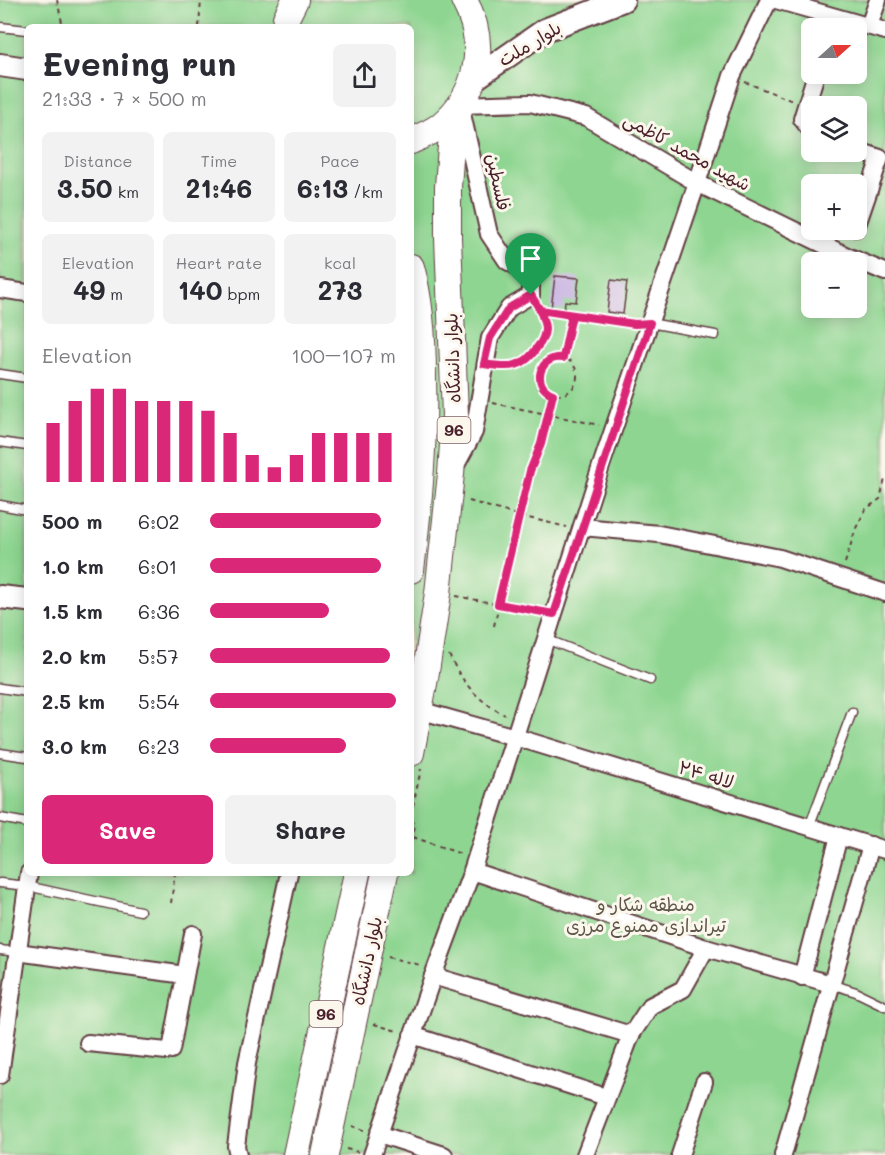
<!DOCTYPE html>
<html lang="en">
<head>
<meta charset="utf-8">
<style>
	body { margin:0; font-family:Mali,"Playpen Sans Arabic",sans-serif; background:#f2f2f3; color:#2b2b33; height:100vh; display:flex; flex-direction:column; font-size:22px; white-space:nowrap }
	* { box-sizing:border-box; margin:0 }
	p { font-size:20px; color:#7c7c81 }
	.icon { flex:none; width:33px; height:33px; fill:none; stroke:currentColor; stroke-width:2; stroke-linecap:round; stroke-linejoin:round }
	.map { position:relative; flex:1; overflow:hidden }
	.side { position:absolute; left:24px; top:24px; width:390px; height:852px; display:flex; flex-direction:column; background:#fff; border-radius:9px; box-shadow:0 3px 15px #0003 }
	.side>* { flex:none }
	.needle { width:39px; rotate:69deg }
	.controls { position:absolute; left:801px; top:18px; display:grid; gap:12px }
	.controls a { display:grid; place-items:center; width:66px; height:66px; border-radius:9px; background:#fff; box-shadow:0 3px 15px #0003; font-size:30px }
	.pin { position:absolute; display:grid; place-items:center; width:51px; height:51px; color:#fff; margin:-62px -26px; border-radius:50% 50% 50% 0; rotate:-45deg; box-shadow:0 0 6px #0007 }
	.pin .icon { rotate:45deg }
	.round { display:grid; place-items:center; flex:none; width:63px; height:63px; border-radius:9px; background:#f2f2f3 }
	.headline { display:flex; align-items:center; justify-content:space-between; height:102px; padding:0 18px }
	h1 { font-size:33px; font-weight:800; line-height:45px }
	.stats { display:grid; grid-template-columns:repeat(3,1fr); gap:9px; height:102px; padding:6px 18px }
	.stats div { display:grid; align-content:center; border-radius:9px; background:#f2f2f3; text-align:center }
	.stats b { font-size:26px; font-weight:800 }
	.stats small { font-size:16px; font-weight:400 }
	.stats p { font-size:16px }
	.chart { height:168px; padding:12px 18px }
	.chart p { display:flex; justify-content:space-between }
	.chart svg { width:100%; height:108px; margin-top:6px; stroke:#db2777; stroke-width:6 }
	.primary-button { display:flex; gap:12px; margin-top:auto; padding:12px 18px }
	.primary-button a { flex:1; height:69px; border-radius:9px; background:#db2777; color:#fff; font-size:24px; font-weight:800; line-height:69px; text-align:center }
	.primary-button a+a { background:#f2f2f3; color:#2b2b33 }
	ul { padding:0 18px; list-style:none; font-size:20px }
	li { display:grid; grid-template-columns:96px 72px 1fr; align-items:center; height:45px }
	li i { height:15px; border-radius:8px; background:#db2777 }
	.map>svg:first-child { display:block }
	.green { fill:#8dd590; stroke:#6c7a5e; stroke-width:1.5; fill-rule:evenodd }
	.building { fill:#c6b1e2 }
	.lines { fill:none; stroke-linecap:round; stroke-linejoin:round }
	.lane-casing { stroke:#633d43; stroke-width:11 }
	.street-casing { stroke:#633d43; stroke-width:20 }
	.secondary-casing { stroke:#633d43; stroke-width:26 }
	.primary-casing { stroke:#633d43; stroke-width:28 }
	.path { stroke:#633d43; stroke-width:2; stroke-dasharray:4.5 4.5; stroke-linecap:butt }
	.lane { stroke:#fff; stroke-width:8 }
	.street { stroke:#fff; stroke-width:16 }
	.secondary { stroke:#fff; stroke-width:22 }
	.primary { stroke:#fff; stroke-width:26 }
	.route-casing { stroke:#fff; stroke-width:12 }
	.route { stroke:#db2777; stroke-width:8 }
	.labels { text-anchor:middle; stroke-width:6; stroke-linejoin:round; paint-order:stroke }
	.shield { fill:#fbf7ec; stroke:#7f6065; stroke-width:1.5 }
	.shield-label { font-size:16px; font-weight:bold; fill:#4a1f2b }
	.street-label { font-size:18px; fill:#4a1f2b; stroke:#fbf7ec }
	.park-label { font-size:18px; fill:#5e5649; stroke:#fbf7ec }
</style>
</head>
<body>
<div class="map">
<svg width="885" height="1155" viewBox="0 0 885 1155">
	<rect width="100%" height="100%" fill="#fbf7ec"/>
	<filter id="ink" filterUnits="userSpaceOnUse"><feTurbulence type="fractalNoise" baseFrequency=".0167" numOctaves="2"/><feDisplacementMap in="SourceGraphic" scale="12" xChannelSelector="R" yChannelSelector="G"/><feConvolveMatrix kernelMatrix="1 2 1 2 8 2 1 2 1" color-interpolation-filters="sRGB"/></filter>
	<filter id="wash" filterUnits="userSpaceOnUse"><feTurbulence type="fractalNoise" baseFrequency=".008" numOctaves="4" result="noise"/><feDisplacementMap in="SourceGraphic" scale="24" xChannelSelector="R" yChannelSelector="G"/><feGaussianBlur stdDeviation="1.35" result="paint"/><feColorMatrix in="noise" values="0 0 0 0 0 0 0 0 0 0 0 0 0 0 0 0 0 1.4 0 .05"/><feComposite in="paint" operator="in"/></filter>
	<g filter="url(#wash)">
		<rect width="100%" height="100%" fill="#efe6ca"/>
		<path class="green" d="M0 0H885V1155H0ZM27 27H411V873H27ZM812 28H856V74H812ZM812 106H856V152H812ZM812 184H856V230H812ZM812 262H856V308H812Z"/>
		<g id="blocks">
			<g class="building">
				<polygon points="555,276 579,278 576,302 565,301 564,310 551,309"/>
				<polygon points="611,280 627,282 623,314 607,312"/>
			</g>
		</g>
	</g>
	<g filter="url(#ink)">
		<use href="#blocks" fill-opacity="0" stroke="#633d43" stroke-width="1.5"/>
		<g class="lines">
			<g class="lane-casing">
				<g id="lane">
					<polyline points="0,27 27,30"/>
					<polyline points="650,323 715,335"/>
					<polyline points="0,374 27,378"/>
					<polyline points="0,442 27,446"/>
					<polyline points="0,505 27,510"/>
					<polyline points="546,639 650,680"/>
					<polyline points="0,688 27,692"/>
					<polyline points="0,753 27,757"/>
					<polyline points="0,818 27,823"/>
					<polyline points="809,827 852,712"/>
					<polyline points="0,883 27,886 140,911"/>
					<polyline points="0,950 17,952"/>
					<polyline points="831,984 856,992 885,1006"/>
				</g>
			</g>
			<g class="street-casing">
				<g id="street">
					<polyline points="776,0 885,31"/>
					<polyline points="869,26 878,0"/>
					<polyline points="812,132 802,119 816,74"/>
					<polyline points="856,150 880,158 856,228"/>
					<polyline points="0,289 27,293"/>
					<polyline points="456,465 474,432 490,338 509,308 531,295 531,274 507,261 489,234 460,105 530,103 586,117 697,183 847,256 885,272"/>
					<polyline points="582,527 659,534 780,558 885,593"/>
					<polyline points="419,710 515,737 885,850"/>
					<polyline points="472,871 706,948 831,984"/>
					<polyline points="17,952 185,975"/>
					<polyline points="433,976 631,1035"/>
					<polyline points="802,977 839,836"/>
					<polyline points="412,1035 606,1097"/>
					<polyline points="88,1043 167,1051 171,1050 193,934"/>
					<polyline points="0,1075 29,873"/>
					<polyline points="379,1134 444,1155"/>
					<polyline points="238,1155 236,1146 247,1063 289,873"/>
					<polyline points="372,1155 433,976 472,871 601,466 697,183 732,76 769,0"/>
					<polyline points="585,1155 631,1035 650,1006 683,989 706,948"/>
					<polyline points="680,1155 704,1082"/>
					<polyline points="783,1155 871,845"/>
				</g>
			</g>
			<g class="secondary-casing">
				<g id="secondary">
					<polyline points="0,65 27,69"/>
					<polyline points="473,80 545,30 623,0"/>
					<polyline points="0,597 27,600"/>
				</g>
			</g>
			<g class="primary-casing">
				<g id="primary">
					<polyline points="285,27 286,18 295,0"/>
					<path d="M411 141C420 137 432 132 440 126 479 94 488 44 464 0"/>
					<path d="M411 267C421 303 423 340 423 377 425 442 419 506 411 570"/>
					<polyline points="411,753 425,678 438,593 451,474 455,415 448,238 448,187 451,146 460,105"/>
					<polyline points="296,1155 357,873"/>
					<polyline points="325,1155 385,873"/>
				</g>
			</g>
			<g class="path">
				<polyline points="57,0 63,27"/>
				<polyline points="199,27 201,0"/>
				<polyline points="745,82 793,101"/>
				<polyline points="538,307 540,310 632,324"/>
				<circle cx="558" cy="376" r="19"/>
				<polyline points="563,358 572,315"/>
				<path d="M501 367C522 369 543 351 545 329 545 323 542 316 540 310"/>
				<polyline points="493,403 599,425"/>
				<polyline points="469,501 520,516 567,527"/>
				<polyline points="845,563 856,528 866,509 880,499 885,479"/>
				<polyline points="456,596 539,612"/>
				<polyline points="494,626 530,471 541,444 553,394"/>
				<path d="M449 655C464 685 476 699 505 715"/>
				<polyline points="411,815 421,769"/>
				<polyline points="411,819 415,825 411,844"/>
				<polyline points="413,837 461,854"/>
				<polyline points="171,903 175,873"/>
				<polyline points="388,957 420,965"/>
				<polyline points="374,1024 397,1031"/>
				<polyline points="352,1126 364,1130"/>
				<polyline points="346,1149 358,1152"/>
			</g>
			<use href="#lane" class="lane"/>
			<use href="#street" class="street"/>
			<use href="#secondary" class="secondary"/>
			<use href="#primary" class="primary"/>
		</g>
	</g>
	<g class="lines" filter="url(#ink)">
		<g class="route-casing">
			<path id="route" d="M531 295 509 308 490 338 484 364C509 368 524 369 538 346 542 342 545 334 545 329 545 323 542 316 540 310L572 315 563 358C540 354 530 386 553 394L541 444 530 471 498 604 554 614 650 323 635 324 540 310 531 295"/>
		</g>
		<use href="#route" class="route"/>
	</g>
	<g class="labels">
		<g class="shield">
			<rect x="437.5" y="417" width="33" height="26" rx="4.5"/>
			<rect x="309.5" y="1001" width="33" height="26" rx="4.5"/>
		</g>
		<g class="shield-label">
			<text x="454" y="436">96</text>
			<text x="326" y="1020">96</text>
		</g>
		<g class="street-label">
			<text transform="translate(530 44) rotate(-31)" y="6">بلوار ملت</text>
			<text transform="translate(687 152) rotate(29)" y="6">شهید محمد کاظمی</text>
			<text transform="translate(498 182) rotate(78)" y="6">فلسطین</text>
			<text transform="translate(453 358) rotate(-92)" y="6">بلوار دانشگاه</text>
			<text transform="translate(706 775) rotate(17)" y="6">لاله ۲۴</text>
			<text transform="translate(367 961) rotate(-78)" y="6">بلوار دانشگاه</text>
		</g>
		<g class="park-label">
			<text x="646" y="911">منطقه شکار و<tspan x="646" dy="21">تیراندازی ممنوع مرزی</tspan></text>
		</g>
	</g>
</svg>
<div class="controls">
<a><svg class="needle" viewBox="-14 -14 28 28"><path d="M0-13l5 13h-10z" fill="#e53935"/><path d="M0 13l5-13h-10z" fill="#7c7c81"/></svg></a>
<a><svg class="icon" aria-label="layers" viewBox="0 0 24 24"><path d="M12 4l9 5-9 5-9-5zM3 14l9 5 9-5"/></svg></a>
<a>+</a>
<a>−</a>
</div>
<div class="pin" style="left:531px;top:295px;background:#1e9e55"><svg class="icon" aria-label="arrive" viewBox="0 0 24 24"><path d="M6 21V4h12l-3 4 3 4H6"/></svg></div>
<section class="side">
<div class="headline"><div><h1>Evening run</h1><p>21:33 · 7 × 500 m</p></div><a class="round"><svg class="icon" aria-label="share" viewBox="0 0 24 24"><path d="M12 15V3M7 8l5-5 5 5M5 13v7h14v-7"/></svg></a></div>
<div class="stats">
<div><p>Distance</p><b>3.50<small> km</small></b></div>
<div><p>Time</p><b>21:46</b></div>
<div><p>Pace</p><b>6:13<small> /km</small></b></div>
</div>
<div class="stats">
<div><p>Elevation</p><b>49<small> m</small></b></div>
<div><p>Heart rate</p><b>140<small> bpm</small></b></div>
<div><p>kcal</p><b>273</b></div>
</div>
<div class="chart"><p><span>Elevation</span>100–107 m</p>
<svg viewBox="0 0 160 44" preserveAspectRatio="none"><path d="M5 44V20M15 44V11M25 44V6M35 44V6M45 44V11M55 44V11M65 44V11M75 44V15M85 44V24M95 44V33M105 44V38M115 44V33M125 44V24M135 44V24M145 44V24M155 44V24"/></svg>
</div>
<ul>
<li><b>500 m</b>6:02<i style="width:92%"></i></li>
<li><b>1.0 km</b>6:01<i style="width:92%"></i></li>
<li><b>1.5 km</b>6:36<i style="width:64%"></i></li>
<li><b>2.0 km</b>5:57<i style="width:97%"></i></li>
<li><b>2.5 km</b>5:54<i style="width:100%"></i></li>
<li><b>3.0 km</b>6:23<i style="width:73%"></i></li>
</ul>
<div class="primary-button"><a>Save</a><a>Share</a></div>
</section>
</div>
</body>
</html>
